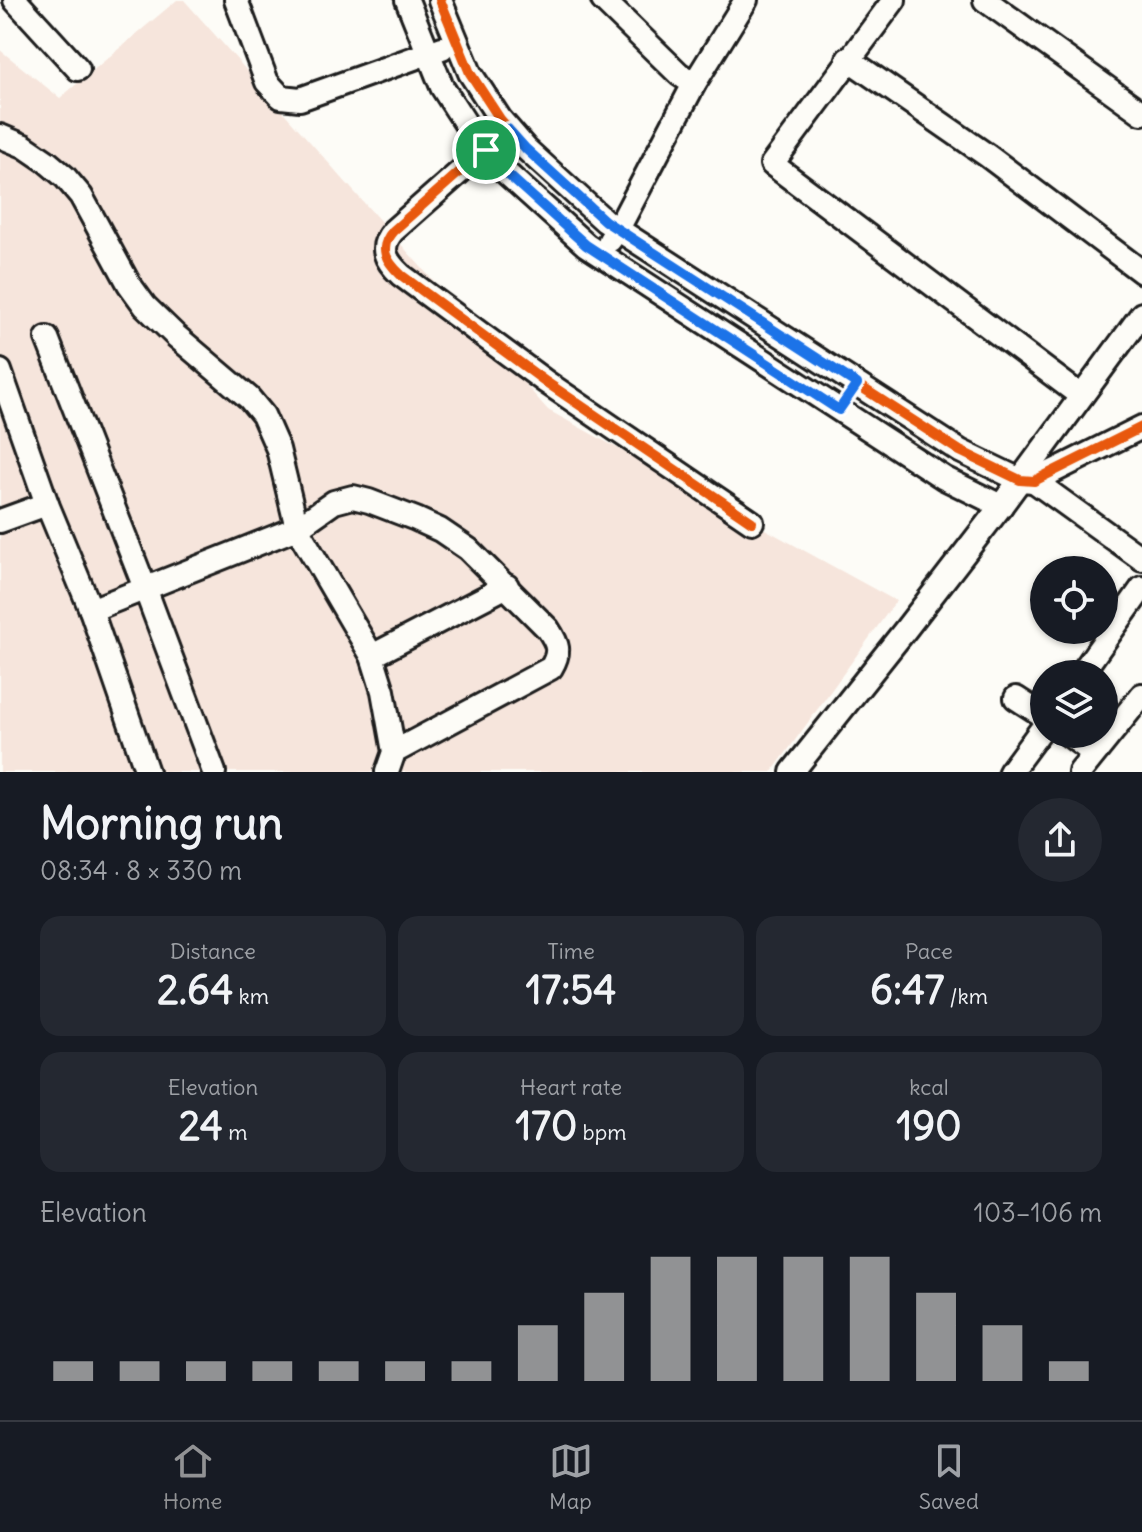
<!DOCTYPE html>
<html lang="en">
<head>
<meta charset="utf-8">
<style>
	body { margin:0; font-family:Delius,sans-serif; background:#242831; color:#f1f3f6; height:100vh; display:flex; flex-direction:column; font-size:30px; white-space:nowrap }
	* { box-sizing:border-box; margin:0 }
	p { font-size:26px; color:#9ea1a6 }
	.icon { flex:none; width:44px; height:44px; fill:none; stroke:currentColor; stroke-width:2; stroke-linecap:round; stroke-linejoin:round }
	.map { position:relative; height:772px; overflow:hidden }
	.sheet { display:flex; flex-direction:column; background:#171b24; flex:1 }
	.sheet>* { flex:none }
	.fabs { position:absolute; left:1030px; top:556px; display:grid; gap:16px }
	.fabs a { display:grid; place-items:center; width:88px; height:88px; border-radius:50%; background:#171b24; box-shadow:0 2px 6px #0004; font-size:40px }
	.pin { position:absolute; display:grid; place-items:center; width:68px; height:68px; color:#fff; margin:-34px; border:4px solid #fff; border-radius:50%; box-shadow:0 2px 8px #0007 }
	.round { display:grid; place-items:center; flex:none; width:84px; height:84px; border-radius:42px; background:#242831 }
	.summary { display:flex; align-items:center; justify-content:space-between; height:136px; padding:0 40px }
	h1 { font-size:44px; font-weight:800; line-height:60px }
	.figures { display:grid; grid-template-columns:repeat(3,1fr); gap:12px; height:136px; padding:8px 40px }
	.figures div { display:grid; align-content:center; border-radius:20px; background:#242831; text-align:center }
	.figures b { font-size:40px; font-weight:800 }
	.figures small { font-size:22px; font-weight:400 }
	.figures p { font-size:22px }
	.chart { height:224px; padding:16px 40px }
	.chart p { display:flex; justify-content:space-between }
	.chart svg { width:100%; height:144px; margin-top:8px; stroke:#919294; stroke-width:6 }
	.menu { display:flex; justify-content:space-around; align-items:center; height:112px; border-top:2px solid #363941; background:#171b24; font-size:22px; color:#9ea1a6 }
	.menu a { display:grid; justify-items:center; gap:4px }
	.menu .on { color:#919294 }
	.map>svg:first-child { display:block }
	.built { fill:#f6e5dc }
	.lines { fill:none; stroke-linecap:round; stroke-linejoin:round }
	.minor-casing { stroke:#1c1c1c; stroke-width:28 }
	.minor { stroke:#fdfcf7; stroke-width:22 }
	.cycleway-casing { stroke:#fdfcf7; stroke-width:15 }
	.cycleway { stroke:#e8590c; stroke-width:10 }
	.route-casing { stroke:#fff; stroke-width:16 }
	.route { stroke:#1a73e8; stroke-width:10 }
</style>
</head>
<body>
<div class="map">
<svg width="1142" height="772" viewBox="0 0 1142 772">
	<rect width="100%" height="100%" fill="#fdfcf7"/>
	<filter id="ink" filterUnits="userSpaceOnUse"><feTurbulence type="fractalNoise" baseFrequency=".0125" numOctaves="2"/><feDisplacementMap in="SourceGraphic" scale="16" xChannelSelector="R" yChannelSelector="G"/><feConvolveMatrix kernelMatrix="1 2 1 2 8 2 1 2 1" color-interpolation-filters="sRGB"/></filter>
	<g filter="url(#ink)">
		<polygon class="built" points="177,0 184,0 548,410 896,601 772,772 0,772 0,50 60,98"/>
		<g class="lines">
			<g class="minor-casing">
				<g id="minor">
					<polyline points="15,0 78,69"/>
					<polyline points="236,0 267,82 281,97 300,99 442,48"/>
					<polyline points="407,0 442,87 475,138 504,171 586,245 944,478 1001,506"/>
					<polyline points="440,0 470,73 500,119 526,149 605,221 960,451 1020,480 1034,481 1142,427"/>
					<polyline points="603,0 679,74 694,84"/>
					<polyline points="894,0 772,164 1081,396"/>
					<polyline points="985,0 1142,113"/>
					<polyline points="848,59 988,156 1142,272"/>
					<polyline points="0,136 24,146 46,161 65,177 81,196 129,284 145,306 176,336 249,398 263,415 278,449 297,528 372,656"/>
					<path d="M496 140 393 231C378 248 386 261 401 275L546 382 752 522"/>
					<polyline points="610,240 618,229 694,84 746,0"/>
					<polyline points="47,338 145,588 214,772"/>
					<polyline points="0,371 47,504 91,610 147,772"/>
					<polyline points="1034,481 1142,559"/>
					<polyline points="0,521 47,504"/>
					<path d="M91 610 297 528 334 502 353 497 369 501 416 519 440 530 468 549 548 629C558 644 561 651 551 668L394 752"/>
					<polyline points="1081,674 1142,588"/>
					<polyline points="1016,698 1044,716"/>
					<polyline points="1068,734 1093,753"/>
					<polyline points="387,772 394,752 383,691 372,656 507,586"/>
					<polyline points="792,772 906,629 1001,506 1142,314"/>
					<polyline points="1010,772 1044,726"/>
					<polyline points="1080,772 1142,695"/>
				</g>
			</g>
			<use href="#minor" class="minor"/>
			<g class="cycleway-casing">
				<g id="cycleway">
					<polyline points="440,0 470,73 500,119 526,149 605,221 960,451 1020,480 1034,481 1142,427"/>
					<path d="M508 129 393 231C378 248 386 261 401 275L546 382 752 522"/>
				</g>
			</g>
			<use href="#cycleway" class="cycleway"/>
		</g>
	</g>
	<g class="lines" filter="url(#ink)">
		<g class="route-casing">
			<polygon id="route" points="508,129 526,149 605,221 857,384 839,410 586,245 504,171 486,150"/>
		</g>
		<use href="#route" class="route"/>
	</g>
</svg>
<div class="fabs">
<a><svg class="icon" aria-label="locate" viewBox="0 0 24 24"><circle cx="12" cy="12" r="6"/><path d="M12 2v4M12 18v4M2 12h4M18 12h4"/></svg></a>
<a><svg class="icon" aria-label="layers" viewBox="0 0 24 24"><path d="M12 4l9 5-9 5-9-5zM3 14l9 5 9-5"/></svg></a>
</div>
<div class="pin" style="left:486px;top:150px;background:#1e9e55"><svg class="icon" aria-label="arrive" viewBox="0 0 24 24"><path d="M6 21V4h12l-3 4 3 4H6"/></svg></div>
</div>
<section class="sheet">
<div class="summary"><div><h1>Morning run</h1><p>08:34 · 8 × 330 m</p></div><a class="round"><svg class="icon" aria-label="share" viewBox="0 0 24 24"><path d="M12 15V3M7 8l5-5 5 5M5 13v7h14v-7"/></svg></a></div>
<div class="figures">
<div><p>Distance</p><b>2.64<small> km</small></b></div>
<div><p>Time</p><b>17:54</b></div>
<div><p>Pace</p><b>6:47<small> /km</small></b></div>
</div>
<div class="figures">
<div><p>Elevation</p><b>24<small> m</small></b></div>
<div><p>Heart rate</p><b>170<small> bpm</small></b></div>
<div><p>kcal</p><b>190</b></div>
</div>
<div class="chart"><p><span>Elevation</span>103–106 m</p>
<svg viewBox="0 0 160 44" preserveAspectRatio="none"><path d="M5 44V38M15 44V38M25 44V38M35 44V38M45 44V38M55 44V38M65 44V38M75 44V27M85 44V17M95 44V6M105 44V6M115 44V6M125 44V6M135 44V17M145 44V27M155 44V38"/></svg>
</div>
</section>
<nav class="menu">
<a class="on"><svg class="icon" aria-label="home" viewBox="0 0 24 24"><path d="M3 11l9-7 9 7M6 9v11h12V9"/></svg>Home</a>
<a><svg class="icon" aria-label="map" viewBox="0 0 24 24"><path d="M3 6l6-2 6 2 6-2v14l-6 2-6-2-6 2zM9 4v14M15 6v14"/></svg>Map</a>
<a><svg class="icon" aria-label="saved" viewBox="0 0 24 24"><path d="M7 4h10v16l-5-4-5 4z"/></svg>Saved</a>
</nav>
</body>
</html>
